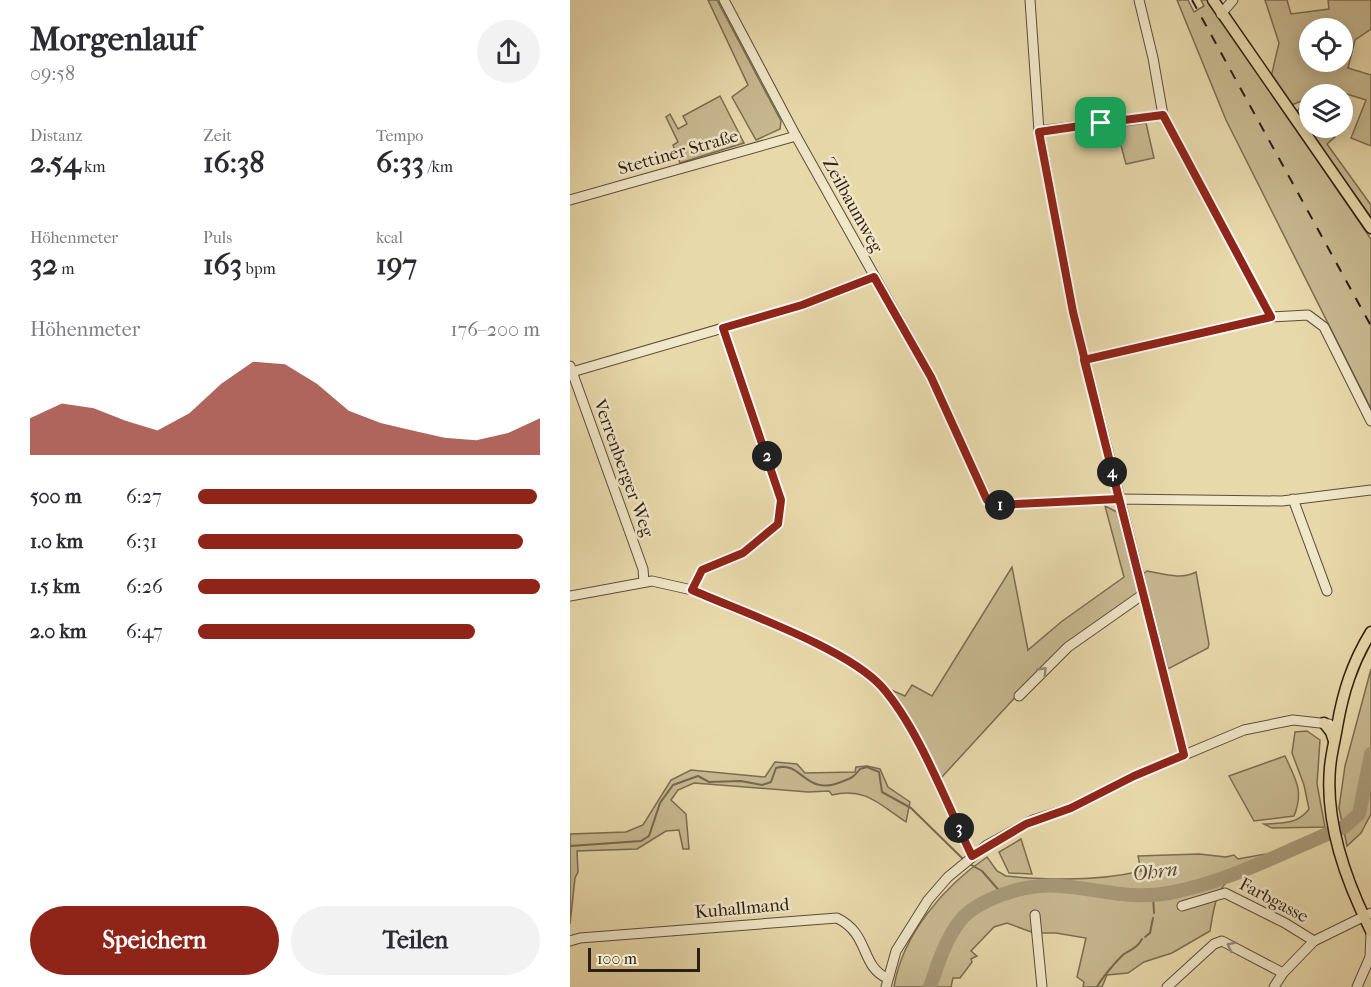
<!DOCTYPE html>
<html lang="de">
<head>
<meta charset="utf-8">
<style>
	body { margin:0; font-family:"IM FELL French Canon",serif; background:#f2f2f3; color:#2b2b33; height:100vh; display:flex; flex-direction:column; font-size:22px; white-space:nowrap }
	* { box-sizing:border-box; margin:0 }
	p { font-size:20px; color:#7c7c81 }
	.icon { flex:none; width:33px; height:33px; fill:none; stroke:currentColor; stroke-width:2; stroke-linecap:round; stroke-linejoin:round }
	.map { position:relative; flex:1; overflow:hidden }
	.panel { display:flex; flex-direction:column; background:#fff; width:570px }
	.panel>* { flex:none }
	.tools { position:absolute; left:729px; top:18px; display:grid; gap:12px }
	.tools a { display:grid; place-items:center; width:54px; height:54px; border-radius:50%; background:#fff; box-shadow:0 3px 15px #0003; font-size:30px }
	.scale { position:absolute; left:18px; bottom:15px; width:112px; box-sizing:border-box; padding-left:6px; border:3px solid #2d1e14; border-top:0; font-size:16px; line-height:21px; white-space:nowrap; color:#2d1e14; -webkit-text-stroke:4px #f0e6c8; paint-order:stroke }
	.pin { position:absolute; display:grid; place-items:center; width:51px; height:51px; color:#fff; margin:-26px; border-radius:12px; box-shadow:0 3px 9px #0006 }
	.km { position:absolute; width:30px; height:30px; margin:-15px; border-radius:50%; background:#222; color:#fff; font-size:16px; line-height:30px; text-align:center }
	.round { display:grid; place-items:center; flex:none; width:63px; height:63px; border-radius:32px; background:#f2f2f3 }
	.summary { display:flex; align-items:center; justify-content:space-between; height:102px; padding:0 30px }
	h1 { font-size:33px; font-weight:800; line-height:45px }
	.figures { display:grid; grid-template-columns:repeat(3,1fr); gap:9px; height:102px; padding:6px 30px }
	.figures div { display:grid; align-content:center }
	.figures b { font-size:30px; font-weight:800 }
	.figures small { font-size:16px; font-weight:400 }
	.figures p { font-size:16px }
	.chart { height:168px; padding:12px 30px }
	.chart p { display:flex; justify-content:space-between }
	.chart svg { width:100%; height:108px; margin-top:6px; fill:#8f2418; opacity:.7 }
	.button { display:flex; gap:12px; margin-top:auto; padding:12px 30px }
	.button a { flex:1; height:69px; border-radius:36px; background:#8f2418; color:#fff; font-size:24px; font-weight:800; line-height:69px; text-align:center }
	.button a+a { background:#f2f2f3; color:#2b2b33 }
	ul { padding:0 30px; list-style:none; font-size:20px }
	li { display:grid; grid-template-columns:96px 72px 1fr; align-items:center; height:45px }
	li i { height:15px; border-radius:8px; background:#8f2418 }
	main { display:flex; flex:1; min-height:0 }
	.map>svg:first-child { display:block }
	.green { fill:#c8b991; stroke:#7a6c52; stroke-width:1.5; fill-rule:evenodd }
	.lines { fill:none; stroke-linecap:round; stroke-linejoin:round }
	.stream { stroke:#776850; stroke-width:2 }
	.river { stroke:#a89978; stroke-width:14 }
	.minor-casing { stroke:#5c4d3a; stroke-width:11 }
	.major-casing { stroke:#2d1e14; stroke-width:13 }
	.minor { stroke:#f0e6c8; stroke-width:9 }
	.major { stroke:#e8d9ab; stroke-width:10 }
	.rail { stroke:#2d1e14; stroke-width:2; stroke-dasharray:10 10; stroke-linecap:butt }
	.oneway { stroke:#988c77 }
	.route-casing { stroke:#fff; stroke-width:12 }
	.route { stroke:#8f2418; stroke-width:8 }
	.labels { text-anchor:middle; stroke-width:5; stroke-linejoin:round; paint-order:stroke }
	.street-label { font-size:18px; fill:#2d1e14; stroke:#f0e6c8 }
	.water-label { font-size:20px; font-style:italic; fill:#584937; stroke:#f0e6c8 }
</style>
</head>
<body>
<main>
<section class="panel">
<div class="summary"><div><h1>Morgenlauf</h1><p>09:58</p></div><a class="round"><svg class="icon" aria-label="share" viewBox="0 0 24 24"><path d="M12 15V3M7 8l5-5 5 5M5 13v7h14v-7"/></svg></a></div>
<div class="figures">
<div><p>Distanz</p><b>2.54<small> km</small></b></div>
<div><p>Zeit</p><b>16:38</b></div>
<div><p>Tempo</p><b>6:33<small> /km</small></b></div>
</div>
<div class="figures">
<div><p>Höhenmeter</p><b>32<small> m</small></b></div>
<div><p>Puls</p><b>163<small> bpm</small></b></div>
<div><p>kcal</p><b>197</b></div>
</div>
<div class="chart"><p><span>Höhenmeter</span>176–200 m</p>
<svg viewBox="0 0 160 44" preserveAspectRatio="none"><path d="M0 44V29L10 23L20 25L30 30L40 34L50 27L60 15L70 6L80 7L90 15L100 26L110 31L120 34L130 37L140 38L150 35L160 29V44z"/></svg>
</div>
<ul>
<li><b>500 m</b>6:27<i style="width:99%"></i></li>
<li><b>1.0 km</b>6:31<i style="width:95%"></i></li>
<li><b>1.5 km</b>6:26<i style="width:100%"></i></li>
<li><b>2.0 km</b>6:47<i style="width:81%"></i></li>
</ul>
<div class="button"><a>Speichern</a><a>Teilen</a></div>
</section>
<div class="map">
<svg width="801" height="987" viewBox="0 0 801 987">
	<rect width="100%" height="100%" fill="#e8d9ab"/>
	<filter id="stains"><feTurbulence type="fractalNoise" baseFrequency=".00333" numOctaves="4"/><feColorMatrix values="0 0 0 0 .2 0 0 0 0 .09 0 0 0 0 .02 0 0 0 .5 -.17"/></filter>
	<radialGradient id="worn" r=".72"><stop offset=".6" stop-color="#630" stop-opacity="0"/><stop offset="1" stop-color="#630" stop-opacity=".3"/></radialGradient>
	<g class="green">
		<polygon points="138,0 147,0 211,121 210,129 186,140 162,97 178,85"/>
		<polygon points="607,0 618,0 624,12 634,6 631,0 638,0 801,239 801,409 656,120"/>
		<path d="M695 0H717L721 14 759 9 758 0H801V29L785 40 778 68 801 75V146L781 138 796 100 767 91 761 94H740L739 98 719 106 701 77 709 43ZM740 28H772V62H740Z"/>
		<polygon points="150,96 174,143 110,163 103,145 108,142 96,117 100,114 108,129 117,124 113,116"/>
		<polygon points="739,107 740,128 754,128 756,134 765,137 757,144 801,205 801,217 725,113 730,108"/>
		<polygon points="576,123 584,158 556,164 546,127"/>
		<polygon points="535,506 547,512 568,593 472,668 371,778 340,719 319,689 335,696 342,685 362,696 442,567 458,650 491,622 554,577"/>
		<path d="M577 571C594 574 611 580 626 572L639 644 638 648 598 669 573 574Z"/>
		<polygon points="801,669 801,814 791,833 777,846 769,808 775,766"/>
		<path d="M737 731 750 740 747 784 755 827 702 828 694 824C712 823 727 825 739 809L734 785 722 753 725 732Z"/>
		<path d="M715 756C726 780 734 791 724 816L684 821 659 776Z"/>
		<path d="M205 762 227 764 235 773 285 772 286 767 297 766 310 769 318 787 340 802 336 822C309 804 295 787 262 795L259 791 238 792 124 783 108 790 101 800 116 814 119 849H113L109 830 96 831 67 849 7 851 8 872 5 878 0 924V834L56 832 73 825 101 780 121 770 195 777Z"/>
		<polygon points="451,839 462,874 439,873 429,852"/>
		<path d="M629 854 656 857 664 855 668 859 695 854 697 862C652 881 648 880 640 931L602 953 574 962 558 973 537 975 532 987H513L514 982 507 977 516 938 486 933H464L437 923 424 927 401 951 407 956 401 959 402 962 390 978H383L381 987H324C332 935 374 886 417 857L427 871 436 876C477 880 530 881 571 871L568 856Z"/>
	</g>
	<g class="lines">
		<g class="stream">
			<path d="M0 846 71 841 79 836 90 803 103 785 128 776 139 782 171 781 192 785 201 782 206 768C232 760 235 797 271 782 281 778 283 778 290 769L297 767 309 772 312 792 341 808 393 859"/>
			<polyline points="398,863 412,871 433,895"/>
			<polyline points="583,895 584,913"/>
			<polyline points="575,937 580,933 583,918"/>
			<path d="M527 987C531 979 547 960 554 954 562 949 567 948 572 939"/>
		</g>
		<path class="river" d="M360 987C368 963 379 927 400 911 424 894 461 883 491 886 530 889 559 900 599 893 659 882 718 850 774 827L789 814 801 754"/>
		<g class="minor-casing">
			<g id="minor">
				<polyline points="154,0 226,136 361,377 417,499 425,505 549,499 712,501 801,490"/>
				<polyline points="460,0 469,131 503,312 614,755"/>
				<polyline points="569,0 583,58 593,115 701,317"/>
				<polyline points="651,14 663,0"/>
				<polyline points="469,131 593,115"/>
				<polyline points="0,200 226,136"/>
				<polyline points="514,360 701,317 738,315 754,327 801,421"/>
				<polyline points="0,366 73,569 74,582"/>
				<polyline points="2,372 232,305 304,277"/>
				<polyline points="723,499 757,591"/>
				<polyline points="122,590 132,570 173,553 208,524 211,500 153,328"/>
				<path d="M0 596 82 581 122 590C172 612 277 648 312 687 349 729 377 805 402 856"/>
				<polyline points="449,696 498,647 572,595"/>
				<polyline points="612,906 655,893 715,923 744,941"/>
				<polyline points="465,915 472,987"/>
				<path d="M0 941 10 938 267 918C300 934 290 966 317 978"/>
				<polyline points="316,987 326,951 358,900 378,877 417,845 463,820 501,808 564,776 674,730 723,720 759,724"/>
				<polyline points="597,987 644,944 652,941 713,973"/>
				<polyline points="704,987 713,973 744,941 801,913"/>
				<polyline points="787,987 800,957 801,933"/>
			</g>
		</g>
		<g class="major-casing">
			<g id="major">
				<polyline points="643,0 801,228"/>
				<path d="M801 632C782 663 773 692 767 727 765 740 761 754 760 768 755 824 776 881 801 931"/>
				<polyline points="754,723 761,732 764,741"/>
			</g>
		</g>
		<use href="#minor" class="minor"/>
		<use href="#major" class="major"/>
		<polyline class="rail" points="622,0 801,326"/>
	</g>
	<defs><path id="oneway-chevron" d="M-2-3.5L2.5 0L-2 3.5" fill="none" stroke-width="1.6" stroke-linecap="round" stroke-linejoin="round" transform="scale(1.5)"/></defs>
	<g class="oneway">
		<use href="#oneway-chevron" transform="translate(473 671) rotate(-46)"/>
		<use href="#oneway-chevron" transform="translate(661 946) rotate(-153)"/>
	</g>
	<g class="lines">
		<g class="route-casing">
			<path id="route" d="M531 123 469 132 503 312 549 499 425 505 417 500 361 377 304 277 232 305 153 328 211 500 208 524 173 553 132 570 122 590C172 612 277 648 312 687 349 729 377 805 402 856L456 824 501 808 564 776 614 755 514 360 701 317 593 115 531 123"/>
		</g>
		<use href="#route" class="route"/>
	</g>
	<g class="labels">
		<g class="street-label">
			<text transform="translate(108 152) rotate(-16)" y="6">Stettiner Straße</text>
			<text transform="translate(283 205) rotate(61)" y="6">Zeilbaumweg</text>
			<text transform="translate(54 468) rotate(70)" y="6">Verrenberger Weg</text>
			<text transform="translate(704 900) rotate(28)" y="6">Farbgasse</text>
			<text transform="translate(172 908) rotate(-5)" y="6">Kuhallmand</text>
		</g>
		<g class="water-label">
			<text transform="translate(585 871) rotate(-7)" y="7">Ohrn</text>
		</g>
	</g>
	<rect width="100%" height="100%" filter="url(#stains)"/>
	<rect width="100%" height="100%" fill="url(#worn)"/>
</svg>
<div class="tools">
<a><svg class="icon" aria-label="locate" viewBox="0 0 24 24"><circle cx="12" cy="12" r="6"/><path d="M12 2v4M12 18v4M2 12h4M18 12h4"/></svg></a>
<a><svg class="icon" aria-label="layers" viewBox="0 0 24 24"><path d="M12 4l9 5-9 5-9-5zM3 14l9 5 9-5"/></svg></a>
</div>
<div class="scale">100 m</div>
<div class="pin" style="left:531px;top:123px;background:#1e9e55"><svg class="icon" aria-label="arrive" viewBox="0 0 24 24"><path d="M6 21V4h12l-3 4 3 4H6"/></svg></div>
<b class="km" style="left:430px;top:505px">1</b>
<b class="km" style="left:197px;top:456px">2</b>
<b class="km" style="left:389px;top:828px">3</b>
<b class="km" style="left:542px;top:472px">4</b>
</div>
</main>
</body>
</html>
